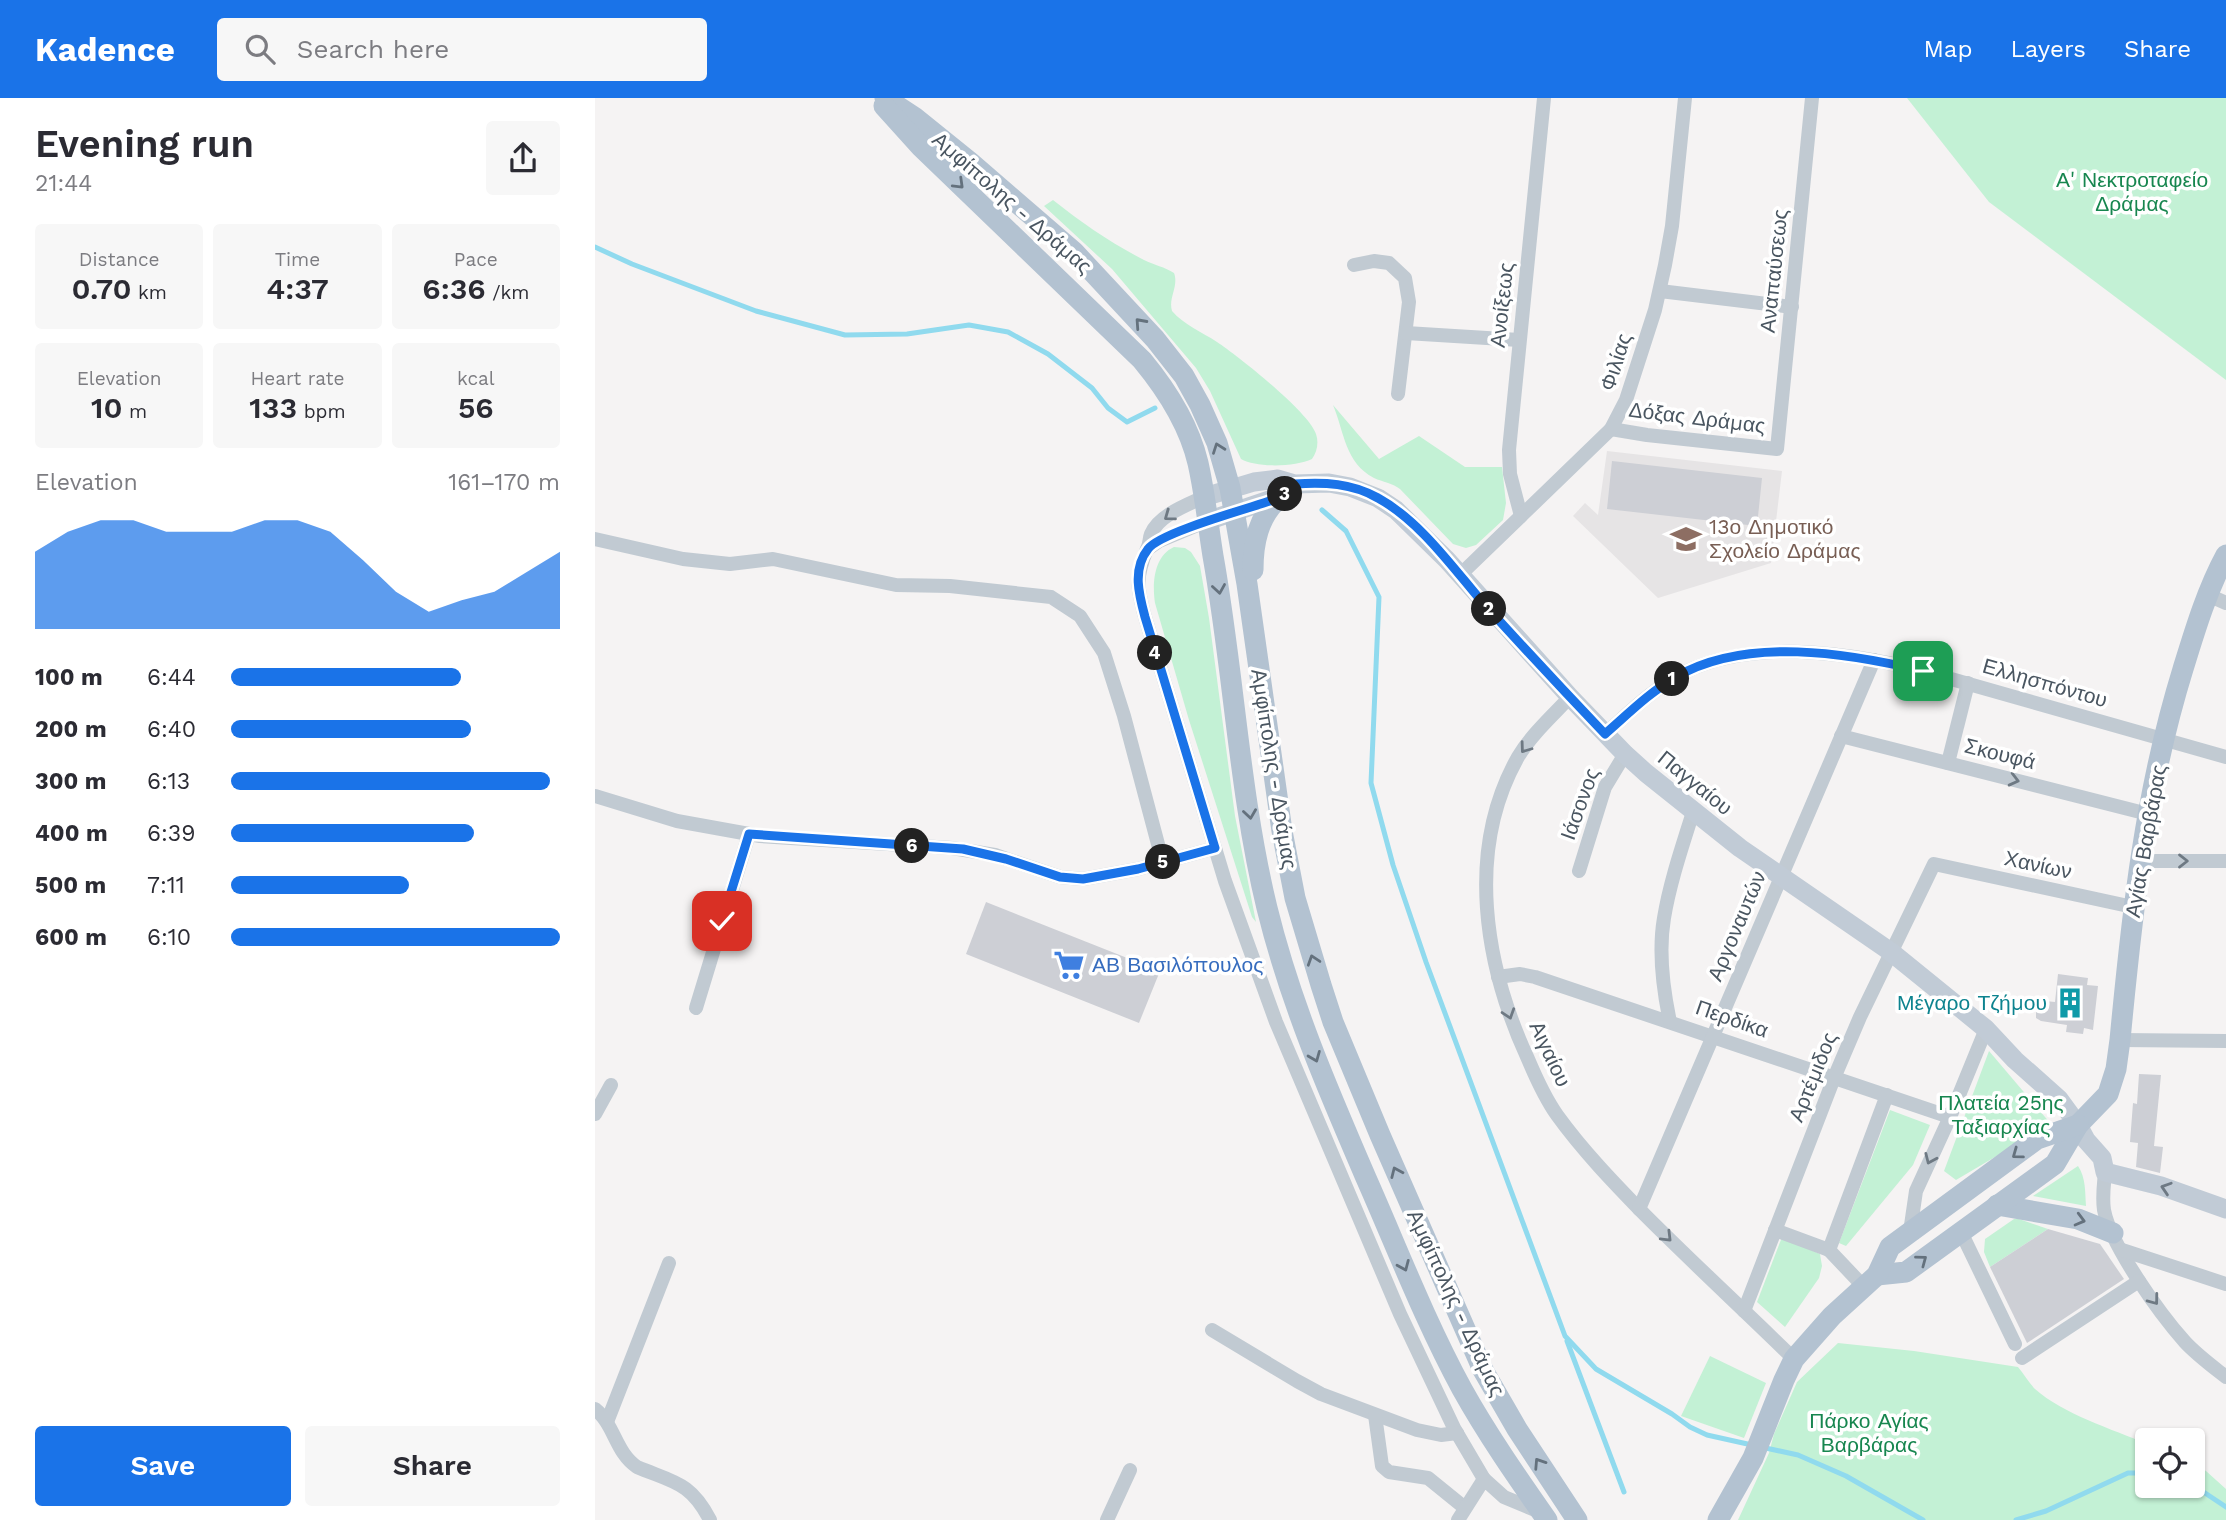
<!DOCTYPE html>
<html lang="en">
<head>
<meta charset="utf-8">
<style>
	body { margin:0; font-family:"Work Sans",sans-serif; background:#f7f7f7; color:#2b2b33; height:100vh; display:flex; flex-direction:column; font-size:26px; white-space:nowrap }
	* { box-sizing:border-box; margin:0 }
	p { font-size:23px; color:#7c7c81 }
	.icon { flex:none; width:38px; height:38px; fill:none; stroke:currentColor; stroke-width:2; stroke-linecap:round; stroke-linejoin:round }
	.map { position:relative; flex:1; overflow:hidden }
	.details { display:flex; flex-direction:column; background:#fff; width:595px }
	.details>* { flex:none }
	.controls { position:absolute; left:1540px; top:1330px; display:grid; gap:14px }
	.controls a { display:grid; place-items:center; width:70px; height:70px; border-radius:7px; background:#fff; box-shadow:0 2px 5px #0004; font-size:35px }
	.pin { position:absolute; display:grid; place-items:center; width:60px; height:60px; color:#fff; margin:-30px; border-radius:14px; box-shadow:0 4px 10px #0006 }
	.km { position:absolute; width:35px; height:35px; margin:-18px; border-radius:50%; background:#222; color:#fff; font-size:19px; line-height:35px; text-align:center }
	.round { display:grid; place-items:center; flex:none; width:74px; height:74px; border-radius:7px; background:#f7f7f7 }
	.head { display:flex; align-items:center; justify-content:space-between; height:119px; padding:0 35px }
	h1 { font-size:38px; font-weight:600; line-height:52px }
	.metrics { display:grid; grid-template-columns:repeat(3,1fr); gap:10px; height:119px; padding:7px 35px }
	.metrics div { display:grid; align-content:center; border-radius:7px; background:#f7f7f7; text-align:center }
	.metrics b { font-size:30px; font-weight:600 }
	.metrics small { font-size:19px; font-weight:400 }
	.metrics p { font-size:19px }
	.chart { height:196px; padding:14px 35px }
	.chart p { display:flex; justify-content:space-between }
	.chart svg { width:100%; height:126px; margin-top:7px; fill:#1a73e8; opacity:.7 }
	.button { display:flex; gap:14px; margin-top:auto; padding:14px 35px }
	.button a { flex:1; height:80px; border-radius:7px; background:#1a73e8; color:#fff; font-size:28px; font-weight:600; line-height:80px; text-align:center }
	.button a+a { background:#f7f7f7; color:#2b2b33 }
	ul { padding:0 35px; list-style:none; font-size:23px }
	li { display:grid; grid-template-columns:112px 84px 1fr; align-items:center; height:52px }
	li i { height:18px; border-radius:9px; background:#1a73e8 }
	header { display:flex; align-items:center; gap:42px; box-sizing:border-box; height:98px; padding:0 35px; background:#1a73e8; color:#fff }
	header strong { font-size:33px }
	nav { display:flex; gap:38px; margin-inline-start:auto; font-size:24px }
	.search { width:490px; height:63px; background:#f7f7f7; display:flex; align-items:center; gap:18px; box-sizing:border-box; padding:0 24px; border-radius:7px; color:#7c7c81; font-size:26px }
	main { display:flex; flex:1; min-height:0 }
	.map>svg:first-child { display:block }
	.education { fill:#e6e4e5 }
	.green { fill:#c3f1d5 }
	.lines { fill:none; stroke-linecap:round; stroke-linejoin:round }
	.stream { stroke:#90daee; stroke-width:5 }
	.building { fill:#cdcfd5 }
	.street { stroke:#c1cad2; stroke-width:14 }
	.secondary { stroke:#c1cbd6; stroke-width:19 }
	.primary { stroke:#b3c2d1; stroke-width:21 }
	.oneway { stroke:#64717d }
	.oneway2 { stroke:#6e7983 }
	.oneway3 { stroke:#6e7984 }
	.route-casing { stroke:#fff; stroke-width:14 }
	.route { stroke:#1a73e8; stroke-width:9 }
	.labels { text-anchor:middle; stroke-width:7; stroke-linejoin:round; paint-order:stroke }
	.park-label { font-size:21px; fill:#17864f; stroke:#fff }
	.street-label { font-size:21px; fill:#4a5661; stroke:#fff }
	.education-label { font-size:21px; fill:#785e54; stroke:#fff; text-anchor:start }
	.shop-label { font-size:21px; fill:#366cbe; stroke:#fff; text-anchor:start }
	.culture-label { font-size:21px; fill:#0d838f; stroke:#fff; text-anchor:end }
</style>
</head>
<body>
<header>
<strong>Kadence</strong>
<div class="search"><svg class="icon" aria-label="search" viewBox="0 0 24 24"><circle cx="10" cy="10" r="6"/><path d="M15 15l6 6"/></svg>Search here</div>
<nav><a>Map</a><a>Layers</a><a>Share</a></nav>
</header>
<main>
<section class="details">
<div class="head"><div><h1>Evening run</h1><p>21:44</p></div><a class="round"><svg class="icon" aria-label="share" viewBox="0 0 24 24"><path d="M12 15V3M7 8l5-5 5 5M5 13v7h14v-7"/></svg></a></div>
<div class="metrics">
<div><p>Distance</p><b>0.70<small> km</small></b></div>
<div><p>Time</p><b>4:37</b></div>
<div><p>Pace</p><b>6:36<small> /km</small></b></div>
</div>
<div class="metrics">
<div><p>Elevation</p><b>10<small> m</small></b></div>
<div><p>Heart rate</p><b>133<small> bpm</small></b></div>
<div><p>kcal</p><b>56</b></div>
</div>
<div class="chart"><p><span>Elevation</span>161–170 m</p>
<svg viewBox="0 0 160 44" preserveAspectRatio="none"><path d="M0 44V17L10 10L20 6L30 6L40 10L50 10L60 10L70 6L80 6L90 10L100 20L110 31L120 38L130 34L140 31L150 24L160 17V44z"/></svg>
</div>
<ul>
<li><b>100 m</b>6:44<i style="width:70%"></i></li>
<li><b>200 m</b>6:40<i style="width:73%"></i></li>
<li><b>300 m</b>6:13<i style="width:97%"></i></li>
<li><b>400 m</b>6:39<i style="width:74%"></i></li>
<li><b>500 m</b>7:11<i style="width:54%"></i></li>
<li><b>600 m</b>6:10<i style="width:100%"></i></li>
</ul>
<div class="button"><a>Save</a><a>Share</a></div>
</section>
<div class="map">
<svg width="1631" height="1422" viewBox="0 0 1631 1422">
	<rect width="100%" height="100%" fill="#f5f3f3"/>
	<polygon class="education" points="1012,353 1187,373 1176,465 1063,500 978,418 990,405 1003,417"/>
	<g class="green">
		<polygon points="1312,0 1631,0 1631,282 1394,104"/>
		<path d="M458 102C487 125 516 145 549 162 559 167 570 169 579 175 584 188 573 200 577 213 589 227 607 234 622 244 643 258 714 314 721 336 724 345 722 354 717 361 700 369 662 370 646 361L615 293 601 270 517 171 449 108Z"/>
		<path d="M738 307 784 361 824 338 870 369H907L911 405 908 422 881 447 871 450 858 446 805 391C797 385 788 384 779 380 750 365 749 333 738 307Z"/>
		<path d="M579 449 590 450 596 454 605 468 614 520 640 718 661 824 657 819 594 622 560 505C557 485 559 458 579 449Z"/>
		<polygon points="1394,953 1456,1026 1361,1082 1349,1073"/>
		<polygon points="1295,1012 1335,1027 1318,1067 1251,1148 1244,1145"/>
		<path d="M1483 1068C1491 1080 1490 1094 1491 1108L1438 1098Z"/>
		<polygon points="1419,1121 1424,1121 1453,1131 1395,1169 1389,1154 1390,1141"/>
		<polygon points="1187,1139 1225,1156 1227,1168 1224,1180 1190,1229 1162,1204"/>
		<path d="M1243 1245 1319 1253 1423 1269C1429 1276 1434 1285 1440 1291 1468 1316 1517 1331 1552 1346V1388H1598V1365L1611 1373 1631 1391V1422H1143L1174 1355 1179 1336 1202 1284Z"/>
		<polygon points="1115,1258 1171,1285 1149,1340 1086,1318"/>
	</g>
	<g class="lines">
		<g class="stream">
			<polyline points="0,149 37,166 161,213 250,237 312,236 374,227 413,234 453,256 497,290 513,310 532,324 560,310"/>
			<polyline points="727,412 751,433 784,499 776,685 798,767 831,864 970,1238 1001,1271 1077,1316 1095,1329 1112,1337 1157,1347"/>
			<polyline points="972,1243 1029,1394"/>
			<polyline points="1166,1349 1203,1357 1251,1378 1328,1422"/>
			<polyline points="1598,1387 1631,1409"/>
			<polyline points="1421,1422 1451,1413 1533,1375 1552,1375"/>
		</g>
	</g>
	<g class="building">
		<polygon points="1017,363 1167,380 1162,428 1012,411"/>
		<polygon points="391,804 565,873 544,925 371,856"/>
		<polygon points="1463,876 1493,880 1492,887 1503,888 1498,932 1489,930 1488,936 1471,934 1472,927 1446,923 1441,920 1441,910 1450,903 1460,904"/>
		<polygon points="1544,976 1566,977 1559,1048 1568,1049 1565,1075 1541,1069 1543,1045 1535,1044 1538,1005 1542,1006"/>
		<polygon points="1453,1131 1505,1146 1529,1181 1432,1245 1395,1169"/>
	</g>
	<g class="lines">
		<g class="street">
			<polyline points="759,167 779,163 794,165 810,180 814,204 803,296"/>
			<polyline points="1065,193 1197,209"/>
			<polyline points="811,235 924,242"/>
			<polyline points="1016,331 1052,337 1182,351 1217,0"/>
			<path d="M609 399C592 407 564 417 556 436 554 441 555 446 552 451 540 480 542 489 550 519L630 783 681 924 805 1216 859 1330 889 1381"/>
			<polyline points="926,418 915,376 914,352 949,0"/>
			<polyline points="0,441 88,461 135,466 178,461 301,487 355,488 456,499 485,518 509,555 529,618 568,765"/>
			<polyline points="554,450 564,443 612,423"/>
			<polyline points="865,477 1016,331 1031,302 1060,212 1070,167 1077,128 1090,0"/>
			<polyline points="1613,497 1631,505"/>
			<path d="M975 599C957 618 936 637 923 659 870 753 890 868 933 961 941 980 950 1000 962 1017 988 1053 1019 1085 1050 1117 1099 1166 1150 1213 1199 1261"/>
			<path d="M1010 636C1035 614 1060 589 1090 574 1160 540 1256 555 1328 573L1631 659"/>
			<polyline points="1246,638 1553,716"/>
			<polyline points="1353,665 1373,585"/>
			<polyline points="0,698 82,723 165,738 357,750 400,757 465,779 488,781 543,771 620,750"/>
			<polyline points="1544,763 1631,763"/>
			<polyline points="984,773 1010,689 1030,656"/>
			<polyline points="903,879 925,876 940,879 1355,1019"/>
			<polyline points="101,910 154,736"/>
			<path d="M1075 924C1068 891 1063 855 1069 820 1075 784 1087 749 1098 714"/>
			<polyline points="1525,942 1631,943"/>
			<polyline points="0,1016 16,987"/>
			<path d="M1510 1074C1509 1086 1507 1099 1509 1112 1516 1148 1565 1216 1590 1244 1602 1257 1617 1268 1631 1279"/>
			<polyline points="1044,1111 1279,562"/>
			<polyline points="1180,1132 1234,1152"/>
			<polyline points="1315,1134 1321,1093 1355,1019 1391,931"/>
			<polyline points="1366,1134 1420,1246"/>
			<polyline points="1527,1152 1631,1186"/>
			<polyline points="1269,1189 1234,1152 1292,997"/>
			<polyline points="1149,1213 1239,980 1265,919 1339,766 1538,809"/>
			<polyline points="617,1232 702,1283 726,1296 822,1332 846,1337 862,1335"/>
			<polyline points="1427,1260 1544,1183"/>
			<path d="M0 1311C20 1327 20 1354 42 1369 78 1384 96 1384 115 1422"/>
			<polyline points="780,1317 787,1368 794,1374 833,1380 870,1410"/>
			<polyline points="12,1324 74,1165"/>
			<polyline points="512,1422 535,1372"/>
			<polyline points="863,1422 889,1381 909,1399 945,1414"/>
		</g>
		<g class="secondary">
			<polyline points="609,399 659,384 683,381 700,386 734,385 755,389 783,400 801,412 852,462 975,599 1030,656 1051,675 1145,750 1296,854 1391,931 1420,962 1464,1001 1483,1027 1491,1042 1507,1060 1510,1074 1566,1088 1631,1111"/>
			<polyline points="612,423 689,397"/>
		</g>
		<g class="primary">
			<polyline points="290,0 319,19 376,65 479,154 560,241 589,278 605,307 622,345 635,390 652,486 687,733 700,800 726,887 738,924 785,1037 888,1272 922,1331 982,1422"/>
			<path d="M289 8 326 49 547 262C571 291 594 327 603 365 610 396 613 427 618 458 639 575 644 695 672 810 695 904 733 992 771 1080 802 1150 830 1223 867 1291 892 1336 922 1379 952 1422"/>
			<path d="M658 472C658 445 663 419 684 400"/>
			<polyline points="1402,1107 1483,1121 1518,1135"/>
			<path d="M1282 1177 1311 1174 1460 1066 1483 1027 1513 996 1521 971 1525 942C1537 815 1550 694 1588 571 1600 532 1612 492 1631 457"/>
			<polyline points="1123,1422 1158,1360 1189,1282 1199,1261 1237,1218 1282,1177 1295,1149 1442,1041 1483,1027"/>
		</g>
	</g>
	<defs><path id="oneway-chevron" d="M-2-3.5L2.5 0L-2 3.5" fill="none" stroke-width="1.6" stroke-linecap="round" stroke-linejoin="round" transform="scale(1.75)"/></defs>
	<g class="oneway">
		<use href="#oneway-chevron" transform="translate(364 86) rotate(44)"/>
		<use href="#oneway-chevron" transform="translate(545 225) rotate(-132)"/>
		<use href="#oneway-chevron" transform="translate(623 350) rotate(-110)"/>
		<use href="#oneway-chevron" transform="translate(624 491) rotate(81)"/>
		<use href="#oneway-chevron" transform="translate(655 716) rotate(82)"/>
		<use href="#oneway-chevron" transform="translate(718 862) rotate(-108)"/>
		<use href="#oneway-chevron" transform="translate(720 959) rotate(68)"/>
		<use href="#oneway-chevron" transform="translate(1422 1056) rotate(144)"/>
		<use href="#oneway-chevron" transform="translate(801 1074) rotate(-114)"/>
		<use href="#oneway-chevron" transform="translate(1485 1122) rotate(15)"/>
		<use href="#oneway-chevron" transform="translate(1327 1162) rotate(-37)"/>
		<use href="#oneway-chevron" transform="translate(809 1168) rotate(67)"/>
		<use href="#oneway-chevron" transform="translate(944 1365) rotate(-123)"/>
	</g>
	<g class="oneway2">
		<use href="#oneway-chevron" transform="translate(574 418) rotate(144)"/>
		<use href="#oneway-chevron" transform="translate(930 650) rotate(126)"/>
		<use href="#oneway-chevron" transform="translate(1419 682) rotate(14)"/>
		<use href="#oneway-chevron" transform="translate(1588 763)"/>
		<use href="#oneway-chevron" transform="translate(914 916) rotate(72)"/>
		<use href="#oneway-chevron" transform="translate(1335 1061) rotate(114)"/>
		<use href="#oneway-chevron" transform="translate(1072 1139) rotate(45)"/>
		<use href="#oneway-chevron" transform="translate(1559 1202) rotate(53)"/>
	</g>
	<use class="oneway3" href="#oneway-chevron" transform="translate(1571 1090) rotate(-162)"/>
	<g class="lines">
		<g class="route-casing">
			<path id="route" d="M127 823 154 736 368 751 411 761 465 779 488 781 543 771 620 750 550 519C544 497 537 471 553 451 565 434 659 409 684 400L694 393 700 386C729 384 757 385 783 400 825 423 858 470 889 506 929 550 969 593 1010 636 1033 616 1055 594 1081 579 1151 538 1253 555 1328 573"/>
		</g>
		<use href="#route" class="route"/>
	</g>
	<defs>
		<g id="school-bare" transform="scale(2.415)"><path d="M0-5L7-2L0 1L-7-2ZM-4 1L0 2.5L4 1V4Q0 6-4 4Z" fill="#8d6e63" stroke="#fff" stroke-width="2.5" paint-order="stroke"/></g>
		<g id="supermarket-bare" transform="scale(2.415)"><path d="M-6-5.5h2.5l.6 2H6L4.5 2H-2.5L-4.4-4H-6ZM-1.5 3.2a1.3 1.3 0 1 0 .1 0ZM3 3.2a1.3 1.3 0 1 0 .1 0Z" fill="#3f7fe0" stroke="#fff" stroke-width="2.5" paint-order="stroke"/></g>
		<g id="building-bare" transform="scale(2.415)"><path d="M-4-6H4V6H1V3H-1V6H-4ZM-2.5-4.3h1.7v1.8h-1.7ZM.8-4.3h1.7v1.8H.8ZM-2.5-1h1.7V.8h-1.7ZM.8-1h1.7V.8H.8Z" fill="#0f9aa8" stroke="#fff" stroke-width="2.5" paint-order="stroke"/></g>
	</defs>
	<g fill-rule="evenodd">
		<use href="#school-bare" x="1091" y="441"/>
		<use href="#supermarket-bare" x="474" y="867"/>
		<use href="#building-bare" x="1475" y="905"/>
	</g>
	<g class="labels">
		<g class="park-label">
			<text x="1537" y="89">Α' Νεκτροταφείο<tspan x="1537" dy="24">Δράμας</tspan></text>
			<text x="1406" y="1012">Πλατεία 25ης<tspan x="1406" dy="24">Ταξιαρχίας</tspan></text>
			<text x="1274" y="1330">Πάρκο Αγίας<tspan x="1274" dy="24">Βαρβάρας</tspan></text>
		</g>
		<g class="street-label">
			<text transform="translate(417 105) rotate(41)" y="7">Αμφίπολης - Δράμας</text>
			<text transform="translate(1179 173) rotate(-84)" y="7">Αναπαύσεως</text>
			<text transform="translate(907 207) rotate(-84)" y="7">Ανοίξεως</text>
			<text transform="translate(1021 264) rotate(-72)" y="7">Φιλίας</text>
			<text transform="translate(1102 320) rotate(7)" y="7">Δόξας Δράμας</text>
			<text transform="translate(1450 585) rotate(16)" y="7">Ελλησπόντου</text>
			<text transform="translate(1405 656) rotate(14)" y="7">Σκουφά</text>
			<text transform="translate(679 671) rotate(81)" y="7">Αμφίπολης - Δράμας</text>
			<text transform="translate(1100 685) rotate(39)" y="7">Παγγαίου</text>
			<text transform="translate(985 706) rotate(-70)" y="7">Ιάσονος</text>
			<text transform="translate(1551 743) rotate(-80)" y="7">Αγίας Βαρβάρας</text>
			<text transform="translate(1443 767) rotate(12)" y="7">Χανίων</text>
			<text transform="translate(1142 828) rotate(-67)" y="7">Αργοναυτών</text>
			<text transform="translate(1137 921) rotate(19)" y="7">Περδίκα</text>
			<text transform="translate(955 956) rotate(65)" y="7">Αιγαίου</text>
			<text transform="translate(1218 979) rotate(-68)" y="7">Αρτέμιδος</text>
			<text transform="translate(861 1205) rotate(65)" y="7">Αμφίπολης - Δράμας</text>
		</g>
		<g class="education-label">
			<text x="1114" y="436">13ο Δημοτικό<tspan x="1114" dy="24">Σχολείο Δράμας</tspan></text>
		</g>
		<g class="shop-label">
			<text x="497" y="874">ΑΒ Βασιλόπουλος</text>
		</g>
		<g class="culture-label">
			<text x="1452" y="912">Μέγαρο Τζήμου</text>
		</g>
	</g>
</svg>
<div class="controls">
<a><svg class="icon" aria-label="locate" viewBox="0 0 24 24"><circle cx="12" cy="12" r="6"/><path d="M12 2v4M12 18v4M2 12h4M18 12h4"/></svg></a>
</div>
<div class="pin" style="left:1328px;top:573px;background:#1e9e55"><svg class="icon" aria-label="arrive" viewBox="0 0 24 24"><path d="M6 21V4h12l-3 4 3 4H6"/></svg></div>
<div class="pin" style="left:127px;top:823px;background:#d93025"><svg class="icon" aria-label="check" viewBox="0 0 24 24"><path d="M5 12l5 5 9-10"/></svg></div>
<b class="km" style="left:1077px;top:581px">1</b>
<b class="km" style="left:894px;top:511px">2</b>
<b class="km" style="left:690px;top:396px">3</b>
<b class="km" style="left:560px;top:555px">4</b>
<b class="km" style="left:568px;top:764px">5</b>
<b class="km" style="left:317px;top:748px">6</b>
</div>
</main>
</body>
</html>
